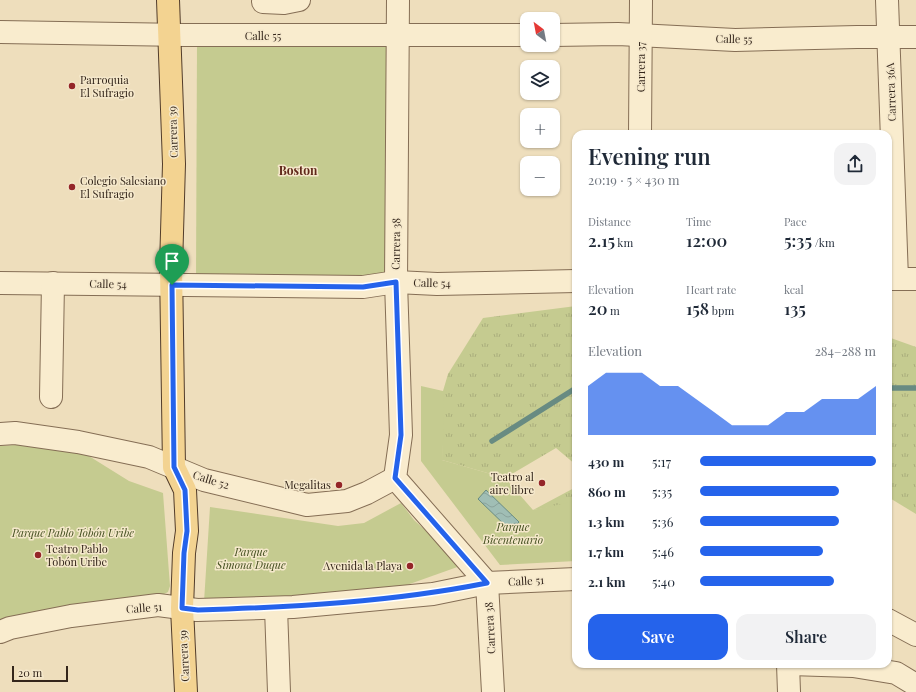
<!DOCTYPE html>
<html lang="en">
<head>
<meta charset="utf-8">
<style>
	body { margin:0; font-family:"Playfair Display",serif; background:#f2f2f3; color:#1f2937; height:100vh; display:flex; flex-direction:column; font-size:15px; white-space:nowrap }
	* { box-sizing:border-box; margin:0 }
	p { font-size:13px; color:#747a83 }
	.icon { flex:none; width:22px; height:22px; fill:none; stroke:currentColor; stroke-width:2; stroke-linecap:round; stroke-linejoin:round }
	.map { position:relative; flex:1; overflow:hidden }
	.details { position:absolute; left:572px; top:130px; width:320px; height:538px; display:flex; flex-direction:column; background:#fff; border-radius:12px; box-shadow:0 1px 3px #0004 }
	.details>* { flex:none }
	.needle { width:26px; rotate:328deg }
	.controls { position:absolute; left:520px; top:12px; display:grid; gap:8px }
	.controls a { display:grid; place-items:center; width:40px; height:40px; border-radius:8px; background:#fff; box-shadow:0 1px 3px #0004; font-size:20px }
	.scale { position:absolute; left:12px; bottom:10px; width:56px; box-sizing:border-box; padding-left:4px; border:2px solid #34261b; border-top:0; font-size:11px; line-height:14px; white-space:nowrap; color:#34261b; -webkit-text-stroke:3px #f5e8cb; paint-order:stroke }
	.pin { position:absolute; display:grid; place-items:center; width:34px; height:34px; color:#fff; margin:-41px -17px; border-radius:50% 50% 50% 0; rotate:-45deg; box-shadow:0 0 4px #0007 }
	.pin .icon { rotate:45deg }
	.round { display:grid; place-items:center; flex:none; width:42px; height:42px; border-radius:12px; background:#f2f2f3 }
	.overview { display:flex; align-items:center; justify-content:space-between; height:68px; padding:0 16px }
	h1 { font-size:22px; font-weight:600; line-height:30px }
	.figures { display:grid; grid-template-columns:repeat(3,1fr); gap:6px; height:68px; padding:4px 16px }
	.figures div { display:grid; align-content:center }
	.figures b { font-size:17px; font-weight:600 }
	.figures small { font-size:11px; font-weight:400 }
	.figures p { font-size:11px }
	.chart { height:112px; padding:8px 16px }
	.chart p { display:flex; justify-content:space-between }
	.chart svg { width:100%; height:72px; margin-top:4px; fill:#2563eb; opacity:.7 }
	.action { display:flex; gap:8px; margin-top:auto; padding:8px 16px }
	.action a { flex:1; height:46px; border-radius:12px; background:#2563eb; color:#fff; font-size:16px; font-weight:600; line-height:46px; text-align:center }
	.action a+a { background:#f2f2f3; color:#1f2937 }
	ul { padding:0 16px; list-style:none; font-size:13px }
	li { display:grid; grid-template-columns:64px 48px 1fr; align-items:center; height:30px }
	li i { height:10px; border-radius:5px; background:#2563eb }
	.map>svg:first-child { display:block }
	.grass { fill:url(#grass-tufts) }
	.park { fill:#c5cb90 }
	.water { fill:url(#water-waves); stroke:#688b82 }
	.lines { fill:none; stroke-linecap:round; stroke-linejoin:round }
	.stream { stroke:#688b82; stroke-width:5.5 }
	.minor-casing { stroke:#856e55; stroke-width:24 }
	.major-casing { stroke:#523c2a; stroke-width:24 }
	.minor { stroke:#f9ecce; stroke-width:22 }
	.major { stroke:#f3d391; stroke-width:22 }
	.route-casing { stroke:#fff; stroke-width:8 }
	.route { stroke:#2563eb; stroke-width:5 }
	.poi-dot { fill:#942528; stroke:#f5e8cb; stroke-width:1.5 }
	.labels { text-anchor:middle; stroke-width:3; stroke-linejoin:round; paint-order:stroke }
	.street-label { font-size:11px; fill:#34261b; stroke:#f5e8cb }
	.poi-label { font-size:11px; fill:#34261b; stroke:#f5e8cb; text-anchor:start }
	.park-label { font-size:11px; font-style:italic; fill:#455021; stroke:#f5e8cb }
	.neighbourhood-label { font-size:12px; font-weight:bold; fill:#60281a; stroke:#f5e8cb }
</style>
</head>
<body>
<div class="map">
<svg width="916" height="692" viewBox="0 0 916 692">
	<defs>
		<pattern id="grass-tufts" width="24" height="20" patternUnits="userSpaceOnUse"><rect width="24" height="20" fill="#c5cb90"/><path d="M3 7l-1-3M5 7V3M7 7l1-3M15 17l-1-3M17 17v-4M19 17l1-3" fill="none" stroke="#aaae7c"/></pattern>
		<pattern id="water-waves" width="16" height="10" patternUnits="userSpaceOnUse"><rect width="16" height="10" fill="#a0beb5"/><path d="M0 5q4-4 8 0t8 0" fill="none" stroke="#8aa39b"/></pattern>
	</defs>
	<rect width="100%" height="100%" fill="#eedebc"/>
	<g class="grass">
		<polygon points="576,306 576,465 556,448 505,478 442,460 443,391 448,374 483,318"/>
		<polygon points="888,337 916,347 916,514 888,497"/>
		<polygon points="576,487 576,503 533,510"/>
	</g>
	<g class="park">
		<polygon points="197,42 393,42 392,281 196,281"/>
		<polygon points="421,386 443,391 444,427 442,460 505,478 533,510 576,501 576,561 500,565 421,461"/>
		<polygon points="16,445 37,445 84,453 129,481 163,493 170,586 168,592 158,597 0,625 0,446"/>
		<polygon points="401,503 414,520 463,565 390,591 204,602 210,507 338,526 364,523"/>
	</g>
	<polygon class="water" points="486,490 519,522 511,531 478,499"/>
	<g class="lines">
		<g class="stream">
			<polyline points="888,388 916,388"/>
			<polyline points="492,441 576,388"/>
		</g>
		<g class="minor-casing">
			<g id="minor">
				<polyline points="398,0 396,282 401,435 395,478 487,583 493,692"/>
				<polyline points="887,0 897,279"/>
				<polyline points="263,2 284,3 299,0"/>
				<polyline points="0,32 184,35 527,35"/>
				<polyline points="553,35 618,34 735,40 857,37 916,37"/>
				<polyline points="640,134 641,0"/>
				<polyline points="888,279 916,279"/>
				<polyline points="0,283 363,287 396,282 437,284 576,281"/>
				<polyline points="51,397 53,283"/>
				<polyline points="0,434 15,433 78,442 149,457 204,480 307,505 347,501 367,493 395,478"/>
				<polyline points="276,608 279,692"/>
				<polyline points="888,620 916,635"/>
				<polyline points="0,632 10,628 71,616 158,605 197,610 293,607 433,594 487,583 576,579"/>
				<polyline points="788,664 789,692"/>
				<polyline points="790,664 853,666 896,673 916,685"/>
			</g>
		</g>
		<g class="major-casing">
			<polyline id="major" points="168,0 174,164 171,267 174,467 185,490 187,531 184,553 182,608 186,692"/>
		</g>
		<use href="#minor" class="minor"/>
		<use href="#major" class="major"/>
	</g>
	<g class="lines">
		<g class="route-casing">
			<path id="route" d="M396 282 401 435 395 478 487 583C391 602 295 607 198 610L182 608 184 553 187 531 185 490 174 467 172 285 363 287Z"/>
		</g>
		<use href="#route" class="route"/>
	</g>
	<g class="poi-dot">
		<circle cx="72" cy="86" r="4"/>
		<circle cx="72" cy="187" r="4"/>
		<circle cx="542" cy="483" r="4"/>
		<circle cx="339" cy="485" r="4"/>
		<circle cx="38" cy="555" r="4"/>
		<circle cx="410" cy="566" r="4"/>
	</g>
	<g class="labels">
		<g class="street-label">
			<text x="263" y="40">Calle 55</text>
			<text transform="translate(734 39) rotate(1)" y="4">Calle 55</text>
			<text transform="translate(641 67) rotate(-90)" y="4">Carrera 37</text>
			<text transform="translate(891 92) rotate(-92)" y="4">Carrera 36A</text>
			<text transform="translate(173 132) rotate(-92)" y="4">Carrera 39</text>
			<text transform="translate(396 244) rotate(-89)" y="4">Carrera 38</text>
			<text transform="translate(432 283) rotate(1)" y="4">Calle 54</text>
			<text transform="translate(108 284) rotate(1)" y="4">Calle 54</text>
			<text transform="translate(211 480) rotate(17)" y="4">Calle 52</text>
			<text transform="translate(526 581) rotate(-3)" y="4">Calle 51</text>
			<text transform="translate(144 608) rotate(-4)" y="4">Calle 51</text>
			<text transform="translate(490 628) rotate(-93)" y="4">Carrera 38</text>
			<text transform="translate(184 656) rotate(-93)" y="4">Carrera 39</text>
		</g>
		<g class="poi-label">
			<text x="80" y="84">Parroquia<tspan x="80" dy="13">El Sufragio</tspan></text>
			<text x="80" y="185">Colegio Salesiano<tspan x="80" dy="13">El Sufragio</tspan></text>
			<text x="534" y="481" text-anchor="end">Teatro al<tspan x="534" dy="13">aire libre</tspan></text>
			<text x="331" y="489" text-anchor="end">Megalitas</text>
			<text x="46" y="553">Teatro Pablo<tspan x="46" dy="13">Tobón Uribe</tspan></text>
			<text x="402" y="570" text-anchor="end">Avenida la Playa</text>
		</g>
		<g class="park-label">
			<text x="513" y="531">Parque<tspan x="513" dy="13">Bicentenario</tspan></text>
			<text x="73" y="537">Parque Pablo Tobón Uribe</text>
			<text x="251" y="556">Parque<tspan x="251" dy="13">Simona Duque</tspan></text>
		</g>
		<g class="neighbourhood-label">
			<text x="298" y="175">Boston</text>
		</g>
	</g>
</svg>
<div class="controls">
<a><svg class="needle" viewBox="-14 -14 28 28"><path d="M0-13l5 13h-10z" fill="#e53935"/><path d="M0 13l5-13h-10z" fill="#747a83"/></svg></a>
<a><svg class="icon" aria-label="layers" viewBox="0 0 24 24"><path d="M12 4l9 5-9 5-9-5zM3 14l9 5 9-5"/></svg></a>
<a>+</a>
<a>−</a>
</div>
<div class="scale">20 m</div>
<div class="pin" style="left:172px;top:285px;background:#1e9e55"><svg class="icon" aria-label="arrive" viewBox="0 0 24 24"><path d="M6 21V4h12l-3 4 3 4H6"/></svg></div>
<section class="details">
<div class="overview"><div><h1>Evening run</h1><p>20:19 · 5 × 430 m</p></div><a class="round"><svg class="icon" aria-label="share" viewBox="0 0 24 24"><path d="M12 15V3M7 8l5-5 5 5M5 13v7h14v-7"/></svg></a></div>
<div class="figures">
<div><p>Distance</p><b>2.15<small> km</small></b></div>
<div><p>Time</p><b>12:00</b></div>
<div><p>Pace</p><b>5:35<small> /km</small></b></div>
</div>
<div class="figures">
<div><p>Elevation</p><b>20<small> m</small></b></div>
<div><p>Heart rate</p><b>158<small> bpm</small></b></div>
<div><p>kcal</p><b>135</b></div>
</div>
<div class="chart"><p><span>Elevation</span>284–288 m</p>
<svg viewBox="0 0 160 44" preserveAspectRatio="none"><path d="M0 44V14L10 6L20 6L30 6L40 14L50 14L60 22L70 30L80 38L90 38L100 38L110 30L120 30L130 22L140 22L150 22L160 14V44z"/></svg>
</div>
<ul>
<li><b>430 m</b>5:17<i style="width:100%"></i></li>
<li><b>860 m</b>5:35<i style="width:79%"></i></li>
<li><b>1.3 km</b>5:36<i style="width:79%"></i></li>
<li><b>1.7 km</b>5:46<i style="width:70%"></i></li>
<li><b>2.1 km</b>5:40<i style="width:76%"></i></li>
</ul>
<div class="action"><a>Save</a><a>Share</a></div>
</section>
</div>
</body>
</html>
